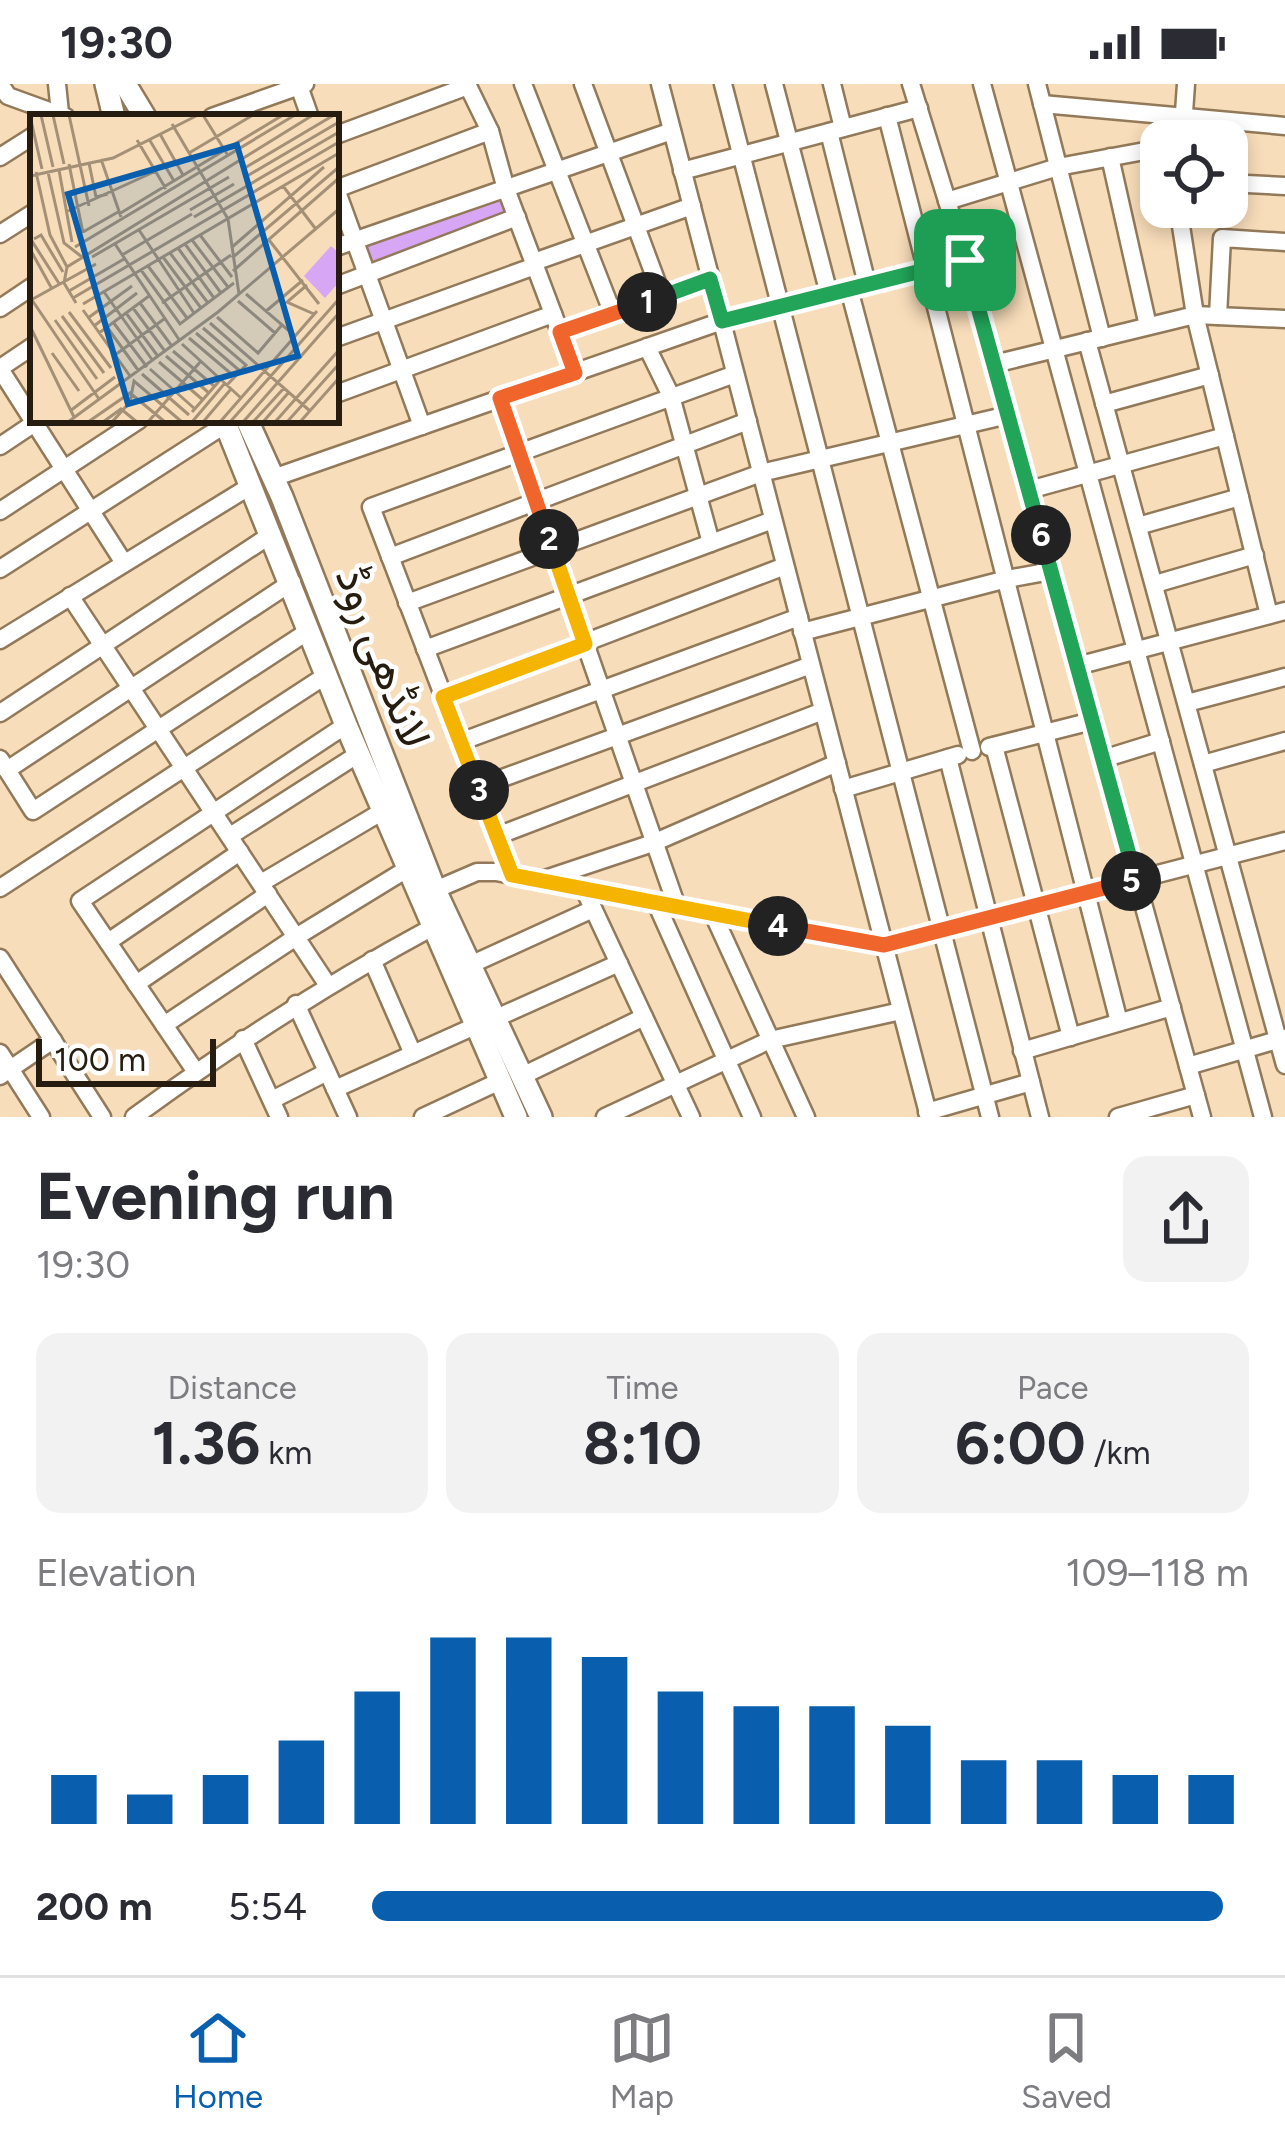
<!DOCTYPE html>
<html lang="en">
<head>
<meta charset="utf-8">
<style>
	body { margin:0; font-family:Figtree,Vazirmatn,sans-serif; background:#f2f2f3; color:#2b2b33; height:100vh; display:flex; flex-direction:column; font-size:45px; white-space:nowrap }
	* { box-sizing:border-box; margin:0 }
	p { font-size:39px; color:#7c7c81 }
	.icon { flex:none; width:66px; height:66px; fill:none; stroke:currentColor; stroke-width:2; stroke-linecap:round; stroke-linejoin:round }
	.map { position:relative; height:1033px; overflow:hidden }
	.details { display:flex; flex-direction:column; background:#fff; flex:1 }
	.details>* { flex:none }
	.tools { position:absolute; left:1140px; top:36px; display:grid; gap:24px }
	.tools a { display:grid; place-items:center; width:108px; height:108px; border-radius:24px; background:#fff; box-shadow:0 6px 18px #0003; font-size:60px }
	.scale { position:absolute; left:36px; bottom:30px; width:180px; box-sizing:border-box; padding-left:12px; border:6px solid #261c0f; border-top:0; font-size:33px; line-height:42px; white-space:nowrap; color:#261c0f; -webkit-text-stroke:9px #fff; paint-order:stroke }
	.pin { position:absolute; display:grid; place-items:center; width:102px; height:102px; color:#fff; margin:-51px; border-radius:24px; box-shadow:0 6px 18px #0006 }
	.km { position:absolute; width:60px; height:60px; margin:-30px; border-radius:50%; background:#222; color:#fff; font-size:33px; line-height:60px; text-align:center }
	.round { display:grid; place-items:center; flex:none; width:126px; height:126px; border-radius:24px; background:#f2f2f3 }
	.overview { display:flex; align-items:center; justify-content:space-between; height:204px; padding:0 36px }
	h1 { font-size:66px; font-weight:700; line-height:90px }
	.figures { display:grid; grid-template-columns:repeat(3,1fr); gap:18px; height:204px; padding:12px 36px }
	.figures div { display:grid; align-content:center; border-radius:24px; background:#f2f2f3; text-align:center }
	.figures b { font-size:60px; font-weight:700 }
	.figures small { font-size:33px; font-weight:400 }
	.figures p { font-size:33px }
	.chart { height:336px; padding:24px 36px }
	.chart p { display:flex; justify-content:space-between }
	.chart svg { width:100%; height:216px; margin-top:12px; stroke:#095fad; stroke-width:6 }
	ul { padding:0 36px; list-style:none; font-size:39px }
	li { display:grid; grid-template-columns:192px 144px 1fr; align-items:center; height:90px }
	li i { height:30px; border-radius:15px; background:#095fad }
	.status { display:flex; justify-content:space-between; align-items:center; height:84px; padding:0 60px; background:#fff; direction:ltr }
	.status svg { height:33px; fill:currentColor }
	.tab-bar { display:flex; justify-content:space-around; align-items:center; height:168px; border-top:3px solid #e1e1e2; background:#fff; font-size:33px; color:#7c7c81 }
	.tab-bar a { display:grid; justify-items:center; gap:6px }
	.tab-bar .on { color:#095fad }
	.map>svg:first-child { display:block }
	.green { fill:#d7a6f4 }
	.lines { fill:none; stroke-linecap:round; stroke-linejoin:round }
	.minor-casing { stroke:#927959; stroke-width:21 }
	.major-casing { stroke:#927959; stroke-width:26 }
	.minor { stroke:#fff; stroke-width:16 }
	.major { stroke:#fff; stroke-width:21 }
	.split-1-casing { stroke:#fff; stroke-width:24 }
	.split-2-casing { stroke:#fff; stroke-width:24 }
	.split-3-casing { stroke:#fff; stroke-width:24 }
	.split-4-casing { stroke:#fff; stroke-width:24 }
	.split-5-casing { stroke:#fff; stroke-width:24 }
	.split-6-casing { stroke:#fff; stroke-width:24 }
	.split-7-casing { stroke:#fff; stroke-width:24 }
	.split-1 { stroke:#22a559; stroke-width:15 }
	.split-2 { stroke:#f0652b; stroke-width:15 }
	.split-3 { stroke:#f5b400; stroke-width:15 }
	.split-4 { stroke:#f5b400; stroke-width:15 }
	.split-5 { stroke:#f0652b; stroke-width:15 }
	.split-6 { stroke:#22a559; stroke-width:15 }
	.split-7 { stroke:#22a559; stroke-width:15 }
	.labels { text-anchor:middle; stroke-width:9; stroke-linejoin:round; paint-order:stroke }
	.street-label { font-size:45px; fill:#261c0f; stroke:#fff }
	.inset-road { fill:none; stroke:#a49076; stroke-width:3 }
	.view { fill:#095fad; fill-opacity:0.15; stroke:#095fad; stroke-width:6 }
	.inset-edge { fill:none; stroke:#261c0f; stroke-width:6 }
</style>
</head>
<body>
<div class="status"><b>19:30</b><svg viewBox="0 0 49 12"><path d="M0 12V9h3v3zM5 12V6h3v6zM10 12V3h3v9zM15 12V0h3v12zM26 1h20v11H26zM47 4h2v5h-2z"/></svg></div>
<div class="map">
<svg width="1285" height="1033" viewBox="0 0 1285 1033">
	<rect width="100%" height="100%" fill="#f8ddba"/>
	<polygon class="green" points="506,105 517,133 369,190 355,157"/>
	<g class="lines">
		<g class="minor-casing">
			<g id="minor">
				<polyline points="0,0 8,12 66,33"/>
				<polyline points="467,0 490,47 506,105 575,288"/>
				<polyline points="523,0 613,230"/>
				<polyline points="583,0 662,212"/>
				<polyline points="660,0 929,1033"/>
				<polyline points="723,0 990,1033"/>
				<polyline points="774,0 829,210"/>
				<polyline points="832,0 843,44"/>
				<polyline points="911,0 965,175 1202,1033"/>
				<polyline points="982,0 1263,1033"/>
				<polyline points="1037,0 1102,254"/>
				<polyline points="299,2 310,33"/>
				<polyline points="1042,20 1285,42"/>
				<polyline points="887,32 1119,938"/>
				<polyline points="56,33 60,29 57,0"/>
				<polyline points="212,33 305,0"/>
				<polyline points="829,48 867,200"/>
				<polyline points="336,51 468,2"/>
				<polyline points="1182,57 1186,0"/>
				<polyline points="0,73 33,52"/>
				<polyline points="1110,73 1148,242"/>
				<polyline points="682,87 919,24"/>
				<polyline points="1227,99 1285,102"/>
				<polyline points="947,117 1058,83 1161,64"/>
				<polyline points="1178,123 1195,231 1269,531"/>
				<polyline points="0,150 33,129"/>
				<polyline points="336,163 672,47"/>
				<polyline points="534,178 692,122"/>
				<polyline points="336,202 517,133"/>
				<polyline points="849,205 972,667"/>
				<polyline points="0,224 33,202"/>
				<polyline points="1218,232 1222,154 1285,158"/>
				<polyline points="560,248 710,195"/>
				<polyline points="336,254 535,182"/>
				<polyline points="1087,257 1285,981"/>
				<polyline points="647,263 671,312 711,459"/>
				<polyline points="994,280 1195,231 1285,235"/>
				<polyline points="0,284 33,262"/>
				<polyline points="0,285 124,479"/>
				<polyline points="336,310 553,230"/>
				<polyline points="500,315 677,823"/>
				<polyline points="1104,320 1210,291"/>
				<polyline points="422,342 336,105 490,47"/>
				<polyline points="0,362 39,336"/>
				<polyline points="273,394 722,237 965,175"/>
				<polyline points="1029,406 1225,352"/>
				<polyline points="0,427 139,336"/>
				<polyline points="1138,442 1240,413"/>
				<polyline points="390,473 748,337"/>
				<polyline points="0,485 226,340"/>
				<polyline points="1155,500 1255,471"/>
				<polyline points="70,512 327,900"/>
				<polyline points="407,519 761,389 1008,331"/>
				<polyline points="802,548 1007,495 1051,487"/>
				<polyline points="0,556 252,401"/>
				<polyline points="425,565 773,436"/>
				<polyline points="1077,582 1285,527"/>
				<polyline points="443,613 785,482"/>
				<polyline points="1187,619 1285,593"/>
				<polyline points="0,629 272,450"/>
				<polyline points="460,658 799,533"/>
				<polyline points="994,662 1071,953"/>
				<polyline points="989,663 1092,637"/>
				<polyline points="948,674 1040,1033"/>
				<polyline points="0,675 33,727 310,546"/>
				<polyline points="1103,675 1161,657"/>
				<polyline points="1203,680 1285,657"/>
				<polyline points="7,686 292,498"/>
				<polyline points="478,703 811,581"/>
				<polyline points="843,705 958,671"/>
				<polyline points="230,752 360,669"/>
				<polyline points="497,752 823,627"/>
				<polyline points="512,791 371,423 735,290"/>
				<polyline points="542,796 653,759 837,679"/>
				<polyline points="261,799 383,727"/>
				<polyline points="0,804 328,590"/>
				<polyline points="584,805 691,1033"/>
				<polyline points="435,806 477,788 496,788 884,861 1285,757"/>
				<polyline points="656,819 752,1033"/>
				<polyline points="713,830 806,1033"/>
				<polyline points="108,858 240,768"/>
				<polyline points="0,874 102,1033"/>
				<polyline points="372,876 413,970"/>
				<polyline points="470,881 593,825"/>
				<polyline points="136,900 268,810"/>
				<polyline points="296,920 348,1033"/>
				<polyline points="494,935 619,879"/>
				<polyline points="164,941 296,853 407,785"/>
				<polyline points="243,955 279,1033"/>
				<polyline points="1022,967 1172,923"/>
				<polyline points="0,969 41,1033"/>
				<polyline points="1188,982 1284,954"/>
				<polyline points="196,988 80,817 346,641"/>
				<polyline points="0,992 53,956"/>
				<polyline points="522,992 644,933"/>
				<polyline points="335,1005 475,942"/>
				<polyline points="272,1016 327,988"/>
				<polyline points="927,1028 1031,998"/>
				<path d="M134 1033C230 963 327 900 431 844"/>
				<polyline points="423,1033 500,997"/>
				<polyline points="605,1033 770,956 901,927"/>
				<polyline points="1118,1033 1196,1011"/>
			</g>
		</g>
		<g class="major-casing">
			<g id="major">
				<polyline points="106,0 114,33"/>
				<polyline points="125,0 145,33"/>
				<polyline points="224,336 346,641 516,1033"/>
				<polyline points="247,336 282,413 435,806 541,1033"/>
			</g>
		</g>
		<use href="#minor" class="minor"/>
		<use href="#major" class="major"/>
	</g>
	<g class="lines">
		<g class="split-1-casing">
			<polyline id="split-1" points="647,218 710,195 722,237 965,176"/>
		</g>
		<g class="split-2-casing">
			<polyline id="split-2" points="549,455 500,314 575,289 560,248 647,218"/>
		</g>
		<g class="split-3-casing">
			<polyline id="split-3" points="479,706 443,613 585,560 549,455"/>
		</g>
		<g class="split-4-casing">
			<polyline id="split-4" points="479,706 512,791 778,842"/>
		</g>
		<g class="split-5-casing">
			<polyline id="split-5" points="778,842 884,861 1131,797"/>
		</g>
		<g class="split-6-casing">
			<polyline id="split-6" points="1041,451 1136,796 1131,797"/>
		</g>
		<g class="split-7-casing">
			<polyline id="split-7" points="965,176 1041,451"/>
		</g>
		<use href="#split-1" class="split-1"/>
		<use href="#split-2" class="split-2"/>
		<use href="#split-3" class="split-3"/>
		<use href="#split-4" class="split-4"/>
		<use href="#split-5" class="split-5"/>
		<use href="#split-6" class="split-6"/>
		<use href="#split-7" class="split-7"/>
	</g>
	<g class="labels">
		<g class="street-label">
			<text transform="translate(384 573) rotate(69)" y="16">لانڈھی روڈ</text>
		</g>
	</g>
	<g transform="translate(30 30)">
		<rect width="309" height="309" fill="#f8ddba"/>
		<path d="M301 132 309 139V168L295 184 274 162Z" fill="#d7a6f4"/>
		<path class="inset-road" d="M11 1 23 53M23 1 34 50M39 1 59 92M173 1 197 40M0 2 12 55M142 10 198 105 209 180M130 20 153 61M119 25 144 67M107 26 136 75M159 39 223 1M71 45 91 103M59 49 66 83 78 80M39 50 53 119M213 55 304 1M29 56 42 128M6 58 20 121 37 153M18 58 34 129 52 143M0 62 83 44 168 1M217 62 309 8M253 72 285 114M160 96 204 70M38 97 126 57M89 100 253 1M164 103 309 18M109 116 164 199M53 118 88 98M170 121 202 163M0 124 30 171M4 125 11 121 33 158M162 126 198 173M239 126 289 190M85 130 150 227M155 130 191 179M45 133 265 1M148 134 184 184M201 134 294 53M0 135 22 175M140 139 178 189M92 141 162 100M62 143 199 63M133 143 171 194M202 144 309 53M118 152 157 204M111 156 150 210 204 169M203 157 309 64M277 171 257 188 284 200M39 177 94 145M74 178 123 247M216 180 265 222M43 184 309 28M1 186 66 150M2 186 69 285M208 187 245 219M46 189 34 169 37 153 283 1M110 189 141 231M132 189 201 141M53 190 309 39M103 194 134 236M53 196 100 262M39 198 81 254M235 198 273 166M96 199 127 241M32 202 74 259M187 203 228 239 251 212M58 204 102 172M25 206 67 265M83 208 117 253M180 209 280 297M0 212 44 303M64 212 107 179M77 213 108 256M173 214 216 251 197 271M69 219 119 182M166 219 210 257M159 224 205 263M152 230 211 284M143 237 184 272M22 239 49 277M85 241 134 205M136 242 179 279M129 248 173 286M120 255 165 295M112 260 159 301M40 297 85 263M162 298 191 265M38 308 188 198 309 95M58 308 100 279 135 308M73 308 91 295 107 308M82 308 100 288 104 267 152 308M118 308 171 247M162 308 195 269M173 308 201 275M190 308 287 197M200 308 309 185M213 308 309 199M223 308 254 274M233 308 259 278M245 308 309 236M257 308 309 250M270 308 309 264"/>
		<path class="view" d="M207 31 268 242 98 290 38 80Z"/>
		<rect width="309" height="309" class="inset-edge"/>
	</g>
</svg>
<div class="tools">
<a><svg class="icon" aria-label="locate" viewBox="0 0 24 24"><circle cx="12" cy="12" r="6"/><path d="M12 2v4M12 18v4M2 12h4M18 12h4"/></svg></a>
</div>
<div class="scale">100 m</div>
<div class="pin" style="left:965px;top:176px;background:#1e9e55"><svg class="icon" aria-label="arrive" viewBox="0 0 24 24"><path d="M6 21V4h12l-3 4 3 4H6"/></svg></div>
<b class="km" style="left:647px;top:218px">1</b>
<b class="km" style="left:549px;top:455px">2</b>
<b class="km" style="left:479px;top:706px">3</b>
<b class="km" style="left:778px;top:842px">4</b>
<b class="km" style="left:1131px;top:797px">5</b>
<b class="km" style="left:1041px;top:451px">6</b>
</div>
<section class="details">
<div class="overview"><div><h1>Evening run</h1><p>19:30</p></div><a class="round"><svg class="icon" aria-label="share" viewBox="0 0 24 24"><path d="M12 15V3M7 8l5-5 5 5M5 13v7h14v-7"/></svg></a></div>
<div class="figures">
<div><p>Distance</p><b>1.36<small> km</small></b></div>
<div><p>Time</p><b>8:10</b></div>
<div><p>Pace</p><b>6:00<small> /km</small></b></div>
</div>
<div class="chart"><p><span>Elevation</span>109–118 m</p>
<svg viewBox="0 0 160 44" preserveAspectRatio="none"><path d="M5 44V34M15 44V38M25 44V34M35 44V27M45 44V17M55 44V6M65 44V6M75 44V10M85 44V17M95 44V20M105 44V20M115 44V24M125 44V31M135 44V31M145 44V34M155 44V34"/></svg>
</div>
<ul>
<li><b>200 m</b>5:54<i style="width:97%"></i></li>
</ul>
</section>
<nav class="tab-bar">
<a class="on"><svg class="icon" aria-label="home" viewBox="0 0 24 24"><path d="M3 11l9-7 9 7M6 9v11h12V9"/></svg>Home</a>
<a><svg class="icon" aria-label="map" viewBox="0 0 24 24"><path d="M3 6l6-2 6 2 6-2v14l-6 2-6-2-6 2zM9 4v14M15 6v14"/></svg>Map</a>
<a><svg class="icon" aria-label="saved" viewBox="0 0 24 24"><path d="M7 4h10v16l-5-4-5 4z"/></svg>Saved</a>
</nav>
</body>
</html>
